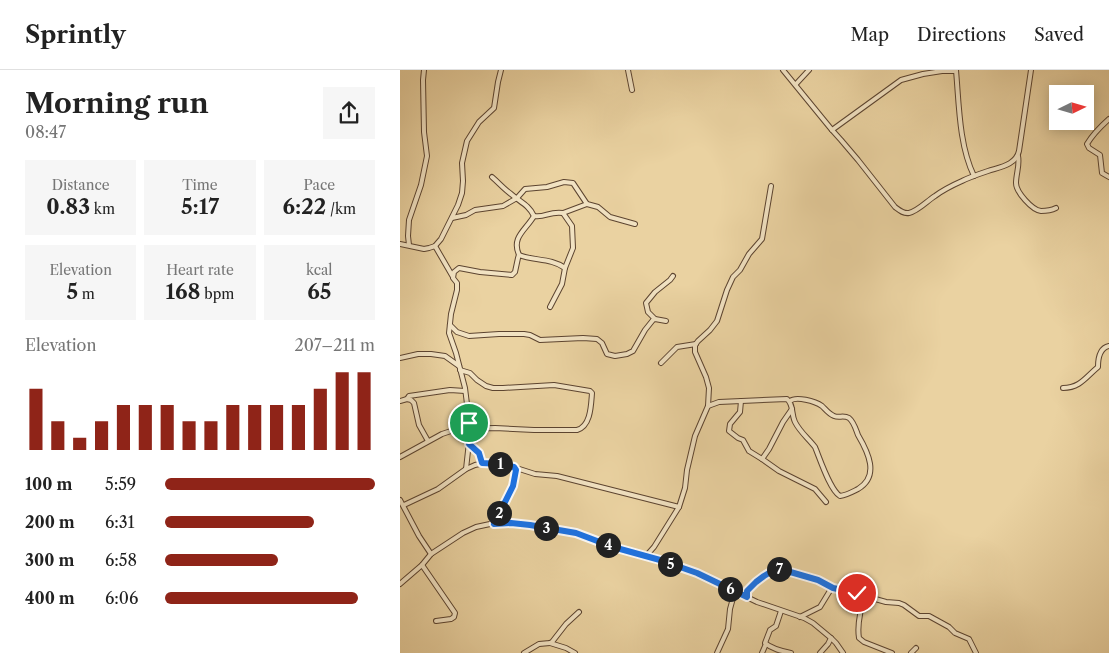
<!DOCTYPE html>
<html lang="en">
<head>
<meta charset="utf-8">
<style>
	body { margin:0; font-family:"Libre Caslon Text",serif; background:#f6f6f6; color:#222; height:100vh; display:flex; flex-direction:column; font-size:19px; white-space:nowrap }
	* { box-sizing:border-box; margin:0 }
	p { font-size:16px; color:#767676 }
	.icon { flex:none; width:28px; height:28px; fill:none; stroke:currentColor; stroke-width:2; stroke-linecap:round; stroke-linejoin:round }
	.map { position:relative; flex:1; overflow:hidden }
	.side { display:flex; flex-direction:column; background:#fff; width:400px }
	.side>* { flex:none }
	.needle { width:32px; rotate:85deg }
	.tools { position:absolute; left:649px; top:15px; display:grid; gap:10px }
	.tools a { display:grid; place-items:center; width:45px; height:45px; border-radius:0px; background:#fff; box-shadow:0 2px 12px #0003; font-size:25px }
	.pin { position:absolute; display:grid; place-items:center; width:42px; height:42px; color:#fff; margin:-21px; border:2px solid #fff; border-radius:50%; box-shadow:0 1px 5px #0007 }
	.km { position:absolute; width:25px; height:25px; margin:-12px; border-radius:50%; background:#222; color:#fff; font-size:14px; line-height:25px; text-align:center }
	.round { display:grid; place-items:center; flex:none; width:52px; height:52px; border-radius:0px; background:#f6f6f6 }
	.head { display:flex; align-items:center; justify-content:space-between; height:85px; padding:0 25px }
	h1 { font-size:28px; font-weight:700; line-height:38px }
	.metrics { display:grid; grid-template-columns:repeat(3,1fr); gap:8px; height:85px; padding:5px 25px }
	.metrics div { display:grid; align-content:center; border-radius:0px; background:#f6f6f6; text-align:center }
	.metrics b { font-size:21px; font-weight:700 }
	.metrics small { font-size:14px; font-weight:400 }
	.metrics p { font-size:14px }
	.chart { height:140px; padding:10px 25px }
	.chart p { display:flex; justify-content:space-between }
	.chart svg { width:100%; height:90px; margin-top:5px; stroke:#8f2418; stroke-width:6 }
	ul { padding:0 25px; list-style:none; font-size:16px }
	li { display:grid; grid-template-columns:80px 60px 1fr; align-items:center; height:38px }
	li i { height:12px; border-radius:6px; background:#8f2418 }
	header { display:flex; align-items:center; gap:30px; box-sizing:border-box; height:70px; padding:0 25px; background:#fff; border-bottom:1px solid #e0e0e0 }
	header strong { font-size:24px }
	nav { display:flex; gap:28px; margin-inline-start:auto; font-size:18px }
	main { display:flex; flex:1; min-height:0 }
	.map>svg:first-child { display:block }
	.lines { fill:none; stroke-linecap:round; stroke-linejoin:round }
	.minor-casing { stroke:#5c4430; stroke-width:6 }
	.minor { stroke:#f1e2c2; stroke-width:4 }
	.route-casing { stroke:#fff; stroke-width:10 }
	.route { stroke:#1a73e8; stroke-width:6 }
</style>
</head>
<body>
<header>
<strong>Sprintly</strong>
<nav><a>Map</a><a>Directions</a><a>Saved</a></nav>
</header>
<main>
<section class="side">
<div class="head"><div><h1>Morning run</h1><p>08:47</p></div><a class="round"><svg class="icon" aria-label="share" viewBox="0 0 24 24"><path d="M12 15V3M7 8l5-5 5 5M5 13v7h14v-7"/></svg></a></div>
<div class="metrics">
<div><p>Distance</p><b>0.83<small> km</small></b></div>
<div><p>Time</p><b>5:17</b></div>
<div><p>Pace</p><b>6:22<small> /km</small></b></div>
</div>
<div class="metrics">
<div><p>Elevation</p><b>5<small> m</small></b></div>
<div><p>Heart rate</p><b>168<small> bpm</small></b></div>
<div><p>kcal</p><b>65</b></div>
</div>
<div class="chart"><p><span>Elevation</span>207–211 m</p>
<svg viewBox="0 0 160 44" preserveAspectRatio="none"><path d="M5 44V14M15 44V30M25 44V38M35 44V30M45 44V22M55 44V22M65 44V22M75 44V30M85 44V30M95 44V22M105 44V22M115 44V22M125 44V22M135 44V14M145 44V6M155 44V6"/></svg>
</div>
<ul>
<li><b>100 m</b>5:59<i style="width:100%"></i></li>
<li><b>200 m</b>6:31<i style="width:71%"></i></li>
<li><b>300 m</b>6:58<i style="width:54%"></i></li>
<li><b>400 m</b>6:06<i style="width:92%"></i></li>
</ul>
</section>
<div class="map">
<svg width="709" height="583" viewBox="0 0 709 583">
	<rect width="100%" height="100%" fill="#ead2a1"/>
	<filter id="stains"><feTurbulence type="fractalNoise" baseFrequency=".004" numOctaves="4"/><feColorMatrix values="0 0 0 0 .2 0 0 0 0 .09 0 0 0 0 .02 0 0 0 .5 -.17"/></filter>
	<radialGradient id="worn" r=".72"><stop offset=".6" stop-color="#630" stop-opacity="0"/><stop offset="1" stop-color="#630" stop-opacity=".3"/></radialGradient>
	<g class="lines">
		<g class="minor-casing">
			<g id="minor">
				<polyline points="228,0 232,20"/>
				<path d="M383 0 432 60 441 70 458 90 495 137C499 140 503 144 509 143 518 141 527 131 535 126 543 120 553 115 562 111 570 107 579 104 588 101 600 97 616 95 619 81L631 0"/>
				<path d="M556 0C559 34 559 75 574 106"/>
				<polyline points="396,14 409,0"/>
				<path d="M709 49C700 57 693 64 687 74L689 78 700 85 702 103 709 107"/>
				<polyline points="432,60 501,10 523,4 542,1 556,1"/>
				<path d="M618 86C620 95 616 104 616 113 616 122 632 140 641 141 646 141 652 140 656 138"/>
				<path d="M92 107C99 113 104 119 111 124 120 132 129 135 134 146 145 148 149 141 163 143L172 156 173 178 165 198 162 214 150 237"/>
				<polyline points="163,143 187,134"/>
				<polyline points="52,148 66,145 75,140 103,136 117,128 125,119 147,117 164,112 173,113 187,134 198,137 210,147 235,154"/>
				<polyline points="0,174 24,179 29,178 35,176 41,169 58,135 62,123 63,111 62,93 67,71 79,52 94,38 98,12 101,0"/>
				<polyline points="9,175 8,166 9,150 21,115 27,86 24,62 23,10 24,0"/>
				<polyline points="35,176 53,207"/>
				<path d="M119 185C111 167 126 160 134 146"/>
				<polyline points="255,249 248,242 246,233 255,222 270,210 273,206"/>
				<polyline points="50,255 57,262 69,266 99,264 124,264 130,265 140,270 183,268 197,269 202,273 207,284 215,286 227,284 233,281 245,260 253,250 255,249 266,251"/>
				<polyline points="0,288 18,284 31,284 45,286 59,296"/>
				<polyline points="261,293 277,277 296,274"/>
				<path d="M663 318C680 318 686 307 698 297 698 288 700 278 709 276"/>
				<polyline points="7,329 9,326 50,320 65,321"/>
				<polyline points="0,331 7,329 11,330 14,333 19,355 28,371"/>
				<polyline points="341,331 340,342 330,354 329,361 338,368 343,370 349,381 362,389"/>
				<path d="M308 336 319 332 387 329C394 335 391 344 395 352 400 362 408 368 415 377 420 389 430 420 440 426 447 425 452 422 458 419 480 406 468 382 458 365 456 360 454 352 449 348 444 345 439 348 434 346 429 344 426 340 422 336 415 331 396 326 390 331"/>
				<polyline points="392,339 383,352 369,379 362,389 379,401 415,419 426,432"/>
				<path d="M70 358 65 318 56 283 49 263 51 244 57 220V213L53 208 54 202 59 198 80 202 112 205 115 202 118 188 119 185C134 191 151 188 165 198"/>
				<polyline points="69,374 79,383 83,393"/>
				<path d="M0 387 42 364 57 359 95 358 134 360H177C191 356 191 335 192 323L190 321 154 315 103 318H93L86 316 77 310 70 303 60 300"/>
				<polyline points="66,399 69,372 68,358"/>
				<polyline points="0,430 19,466 31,484"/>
				<polyline points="4,435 38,419 66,399 75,395 84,393 107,395 135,404 157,406 279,437"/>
				<polyline points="94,454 113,415 116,402 115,397"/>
				<polyline points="246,486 254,477 279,437 285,418 287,400 295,366 308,336 309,318 306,307 295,282 295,275 298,271 310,260 317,251 327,220 333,207 340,200 349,184 362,169 371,116"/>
				<polyline points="22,495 55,543 54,547 51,549 36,551"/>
				<polyline points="0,514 22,495 31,484 63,463 76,457 90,454 111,453 161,460 176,463 213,477 260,490 297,503 357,532 404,548 413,553 431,568 436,573 443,583"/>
				<path d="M462 525C463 541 456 550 459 568L464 572 492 583"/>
				<path d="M347 527C347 523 347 522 349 519 354 511 371 500 380 499L418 510 433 518"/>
				<path d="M381 541 376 556 370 560 365 573C372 579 382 581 391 583"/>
				<polyline points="400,547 420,537 431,519 433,518 436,518 486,532 499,533 504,535 519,546 529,546 549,557 555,563 569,569 576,583"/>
				<polyline points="150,573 166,578 175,583"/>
				<polyline points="124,583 139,574 150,573 152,572 166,554 179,542"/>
				<polyline points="317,583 328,559 330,539 335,521"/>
				<polyline points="362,583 366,574"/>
				<polyline points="420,583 428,574 431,568"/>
				<polyline points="511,583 516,578"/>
			</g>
		</g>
		<use href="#minor" class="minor"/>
	</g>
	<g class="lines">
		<g class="route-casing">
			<polyline id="route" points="69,353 70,358 68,358 69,374 79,383 82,393 100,394 114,397 116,400 113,416 94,454 111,453 130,455 176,463 213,477 260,490 297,503 347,527 347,521 356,512 364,506 374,500 380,499 418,510 433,518 457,523"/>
		</g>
		<use href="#route" class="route"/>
	</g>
	<rect width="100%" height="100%" filter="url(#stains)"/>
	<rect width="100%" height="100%" fill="url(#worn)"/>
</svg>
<div class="tools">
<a><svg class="needle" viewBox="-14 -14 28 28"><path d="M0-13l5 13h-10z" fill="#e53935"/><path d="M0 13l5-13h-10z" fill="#767676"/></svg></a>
</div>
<div class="pin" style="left:69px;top:353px;background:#1e9e55"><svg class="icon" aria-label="arrive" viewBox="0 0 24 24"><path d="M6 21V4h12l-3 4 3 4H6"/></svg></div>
<div class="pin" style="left:457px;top:523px;background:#d93025"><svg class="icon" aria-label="check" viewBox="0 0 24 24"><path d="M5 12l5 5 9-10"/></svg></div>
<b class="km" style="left:100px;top:394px">1</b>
<b class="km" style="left:99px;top:443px">2</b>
<b class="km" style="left:146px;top:458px">3</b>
<b class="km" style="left:208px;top:475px">4</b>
<b class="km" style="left:270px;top:494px">5</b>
<b class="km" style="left:330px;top:519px">6</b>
<b class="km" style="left:379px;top:499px">7</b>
</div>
</main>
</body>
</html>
